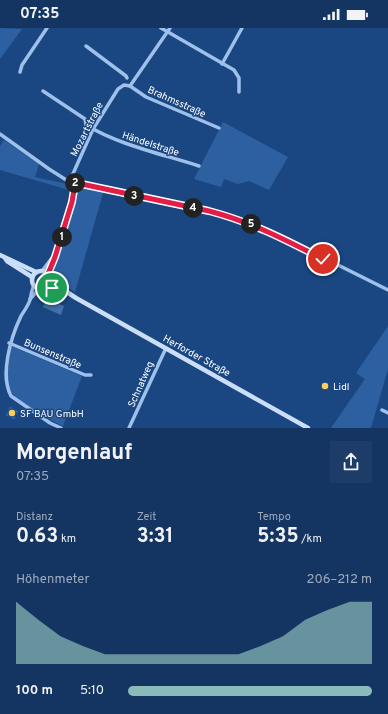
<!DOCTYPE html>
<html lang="de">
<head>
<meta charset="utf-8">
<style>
	body { margin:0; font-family:Overpass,sans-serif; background:#1d3d68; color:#f1f3f6; height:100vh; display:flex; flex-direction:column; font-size:15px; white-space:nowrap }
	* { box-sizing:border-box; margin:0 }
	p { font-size:13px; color:#9dabbe }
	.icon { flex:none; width:22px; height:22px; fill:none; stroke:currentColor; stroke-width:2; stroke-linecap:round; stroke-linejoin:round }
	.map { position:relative; height:400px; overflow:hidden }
	.side { display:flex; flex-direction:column; background:#143562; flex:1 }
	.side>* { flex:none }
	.pin { position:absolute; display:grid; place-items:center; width:34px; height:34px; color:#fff; margin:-17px; border:2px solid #fff; border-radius:50%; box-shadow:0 1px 4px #0007 }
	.km { position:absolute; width:20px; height:20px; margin:-10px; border-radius:50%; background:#222; color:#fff; font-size:11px; line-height:20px; text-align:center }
	.round { display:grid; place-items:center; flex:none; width:42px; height:42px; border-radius:0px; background:#1d3d68 }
	.overview { display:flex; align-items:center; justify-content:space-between; height:68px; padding:0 16px }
	h1 { font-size:22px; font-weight:700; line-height:30px }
	.metrics { display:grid; grid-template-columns:repeat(3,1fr); gap:6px; height:68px; padding:4px 16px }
	.metrics div { display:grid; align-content:center }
	.metrics b { font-size:20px; font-weight:700 }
	.metrics small { font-size:11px; font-weight:400 }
	.metrics p { font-size:11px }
	.chart { height:112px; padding:8px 16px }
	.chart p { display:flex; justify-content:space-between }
	.chart svg { width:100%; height:72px; margin-top:4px; fill:#8bbbb9; opacity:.7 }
	ul { padding:0 16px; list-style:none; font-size:13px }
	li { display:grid; grid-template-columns:64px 48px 1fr; align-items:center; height:30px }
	li i { height:10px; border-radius:5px; background:#8bbbb9 }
	.status { display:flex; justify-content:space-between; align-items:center; height:28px; padding:0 20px; background:#143562; direction:ltr }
	.status svg { height:11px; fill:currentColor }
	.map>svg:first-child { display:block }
	.green { fill:#2d60a1 }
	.building { fill:#4370ab }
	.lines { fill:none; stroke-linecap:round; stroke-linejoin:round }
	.street { stroke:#9ec0eb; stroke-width:3.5 }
	.secondary { stroke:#cadef8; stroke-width:4.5 }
	.route-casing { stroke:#fff; stroke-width:8 }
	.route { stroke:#e11d48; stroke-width:5 }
	.poi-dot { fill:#fdcf5a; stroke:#1a4782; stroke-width:1.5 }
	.labels { text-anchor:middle; stroke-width:3; stroke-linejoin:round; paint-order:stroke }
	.street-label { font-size:10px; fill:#fff; stroke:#1a4782 }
	.poi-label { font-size:10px; fill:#fff; stroke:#1a4782; text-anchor:start }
</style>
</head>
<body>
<div class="status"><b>07:35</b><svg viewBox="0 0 49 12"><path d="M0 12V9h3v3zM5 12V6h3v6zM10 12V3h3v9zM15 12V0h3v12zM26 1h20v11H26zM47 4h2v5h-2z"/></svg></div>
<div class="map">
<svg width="388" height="400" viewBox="0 0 388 400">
	<rect width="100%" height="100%" fill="#1a4782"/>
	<g class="green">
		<polygon points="0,0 22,1 0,31"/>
		<polygon points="223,94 288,129 269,162 249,153 238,156 224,151 221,159 194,151"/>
		<polygon points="4,112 39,136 35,149 67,156 69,162 0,142 0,118"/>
		<polygon points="83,160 103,165 75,264 55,252 53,248 54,240 66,209 77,164"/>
		<polygon points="388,298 388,341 371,400 331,400 365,351 356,345"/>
		<path d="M11 318 82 348 63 398C48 391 10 371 5 355 1 344 8 329 11 318Z"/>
	</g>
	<g class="building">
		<polygon points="46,270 64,278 61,287 43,279"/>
		<polygon points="10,379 18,383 14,391 6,387"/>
	</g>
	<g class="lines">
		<g class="street">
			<polyline points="161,0 234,42 239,50 239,64"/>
			<polyline points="86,18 126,48 127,50"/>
			<polyline points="222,36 242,0"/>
			<polyline points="20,44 22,37 47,0"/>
			<polyline points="130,58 146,69 219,100"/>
			<path d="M43 63 85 91 86 97C119 117 162 126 199 138"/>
			<polyline points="0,106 49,141 71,155 231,189 272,204 388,262"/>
			<polyline points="42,243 55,226"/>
			<path d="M48 246C57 222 72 189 74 163 74 158 71 154 72 148L93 101 118 61 124 57 130 58 170 0"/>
			<path d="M34 257C32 262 31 267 30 272 28 278 24 283 21 288 10 311 0 347 11 368L50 395 61 400"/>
			<polyline points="30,271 40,260"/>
			<polyline points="9,315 85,347 91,347"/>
			<polyline points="382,382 388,385"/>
			<polyline points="129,400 166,320"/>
		</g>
		<g class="secondary">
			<polyline points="0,227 36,244"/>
			<polyline points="5,230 7,233 32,249"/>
			<circle cx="41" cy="252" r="9"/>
			<polyline points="50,253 76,270 308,400"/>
			<polyline points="46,259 65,266"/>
		</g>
	</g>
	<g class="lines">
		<g class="route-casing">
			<path id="route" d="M52 260 46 259 50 253 48 246 55 229 72 174 74 162 72 154 209 183C251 194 284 211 323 231"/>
		</g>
		<use href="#route" class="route"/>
	</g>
	<g class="poi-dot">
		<circle cx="325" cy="358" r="4"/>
		<circle cx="12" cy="385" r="4"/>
	</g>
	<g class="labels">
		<g class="street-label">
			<text transform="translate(177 73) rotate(24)" y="4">Brahmsstraße</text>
			<text transform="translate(86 101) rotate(-63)" y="4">Mozartstraße</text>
			<text transform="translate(151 115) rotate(18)" y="4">Händelstraße</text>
			<text transform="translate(53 325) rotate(23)" y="4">Bunsenstraße</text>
			<text transform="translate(197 327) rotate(29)" y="4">Herforder Straße</text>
			<text transform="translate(140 356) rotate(-66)" y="4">Schnatweg</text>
		</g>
		<g class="poi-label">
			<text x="333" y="362">Lidl</text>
			<text x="20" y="389">SF BAU GmbH</text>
		</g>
	</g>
</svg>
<div class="pin" style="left:52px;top:260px;background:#1e9e55"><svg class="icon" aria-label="arrive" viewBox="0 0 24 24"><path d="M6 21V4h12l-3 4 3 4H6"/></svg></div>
<div class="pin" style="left:323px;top:231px;background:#d93025"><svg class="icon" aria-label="check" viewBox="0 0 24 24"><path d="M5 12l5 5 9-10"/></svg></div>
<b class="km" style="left:62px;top:209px">1</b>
<b class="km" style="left:75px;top:155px">2</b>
<b class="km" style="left:134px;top:168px">3</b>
<b class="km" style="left:193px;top:180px">4</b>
<b class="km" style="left:251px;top:196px">5</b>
</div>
<section class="side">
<div class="overview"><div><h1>Morgenlauf</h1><p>07:35</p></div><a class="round"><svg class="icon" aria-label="share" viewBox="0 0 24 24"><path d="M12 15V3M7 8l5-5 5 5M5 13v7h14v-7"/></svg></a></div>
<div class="metrics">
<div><p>Distanz</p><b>0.63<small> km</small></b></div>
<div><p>Zeit</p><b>3:31</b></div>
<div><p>Tempo</p><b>5:35<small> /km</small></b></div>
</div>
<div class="chart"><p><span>Höhenmeter</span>206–212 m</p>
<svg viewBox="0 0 160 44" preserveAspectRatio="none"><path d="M0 44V6L10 17L20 27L30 33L40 38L50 38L60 38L70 38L80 38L90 38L100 38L110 33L120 27L130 17L140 11L150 6L160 6V44z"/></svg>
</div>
<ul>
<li><b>100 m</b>5:10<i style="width:100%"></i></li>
</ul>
</section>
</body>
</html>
